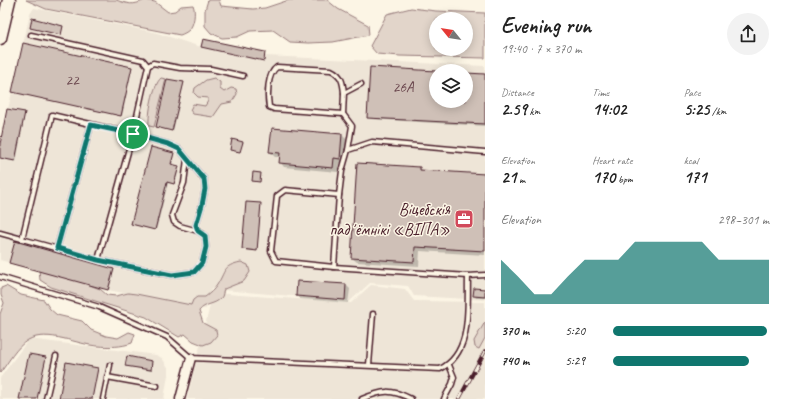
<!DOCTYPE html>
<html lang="en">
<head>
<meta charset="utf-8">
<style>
	body { margin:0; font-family:Caveat,sans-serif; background:#f2f2f2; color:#222; height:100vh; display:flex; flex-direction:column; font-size:15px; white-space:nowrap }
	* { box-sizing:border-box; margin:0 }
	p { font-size:13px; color:#767676 }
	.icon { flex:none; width:22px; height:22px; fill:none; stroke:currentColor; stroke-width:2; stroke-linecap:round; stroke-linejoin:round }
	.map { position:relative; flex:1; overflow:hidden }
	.details { display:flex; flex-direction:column; background:#fff; width:300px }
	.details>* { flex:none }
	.needle { width:26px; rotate:300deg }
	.buttons { position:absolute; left:429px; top:12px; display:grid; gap:8px }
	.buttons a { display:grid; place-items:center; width:44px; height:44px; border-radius:50%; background:#fff; box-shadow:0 2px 10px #0003; font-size:20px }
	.pin { position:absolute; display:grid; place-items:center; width:34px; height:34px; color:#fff; margin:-17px; border:2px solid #fff; border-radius:50%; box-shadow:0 1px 4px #0007 }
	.round { display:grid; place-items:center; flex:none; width:42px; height:42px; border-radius:21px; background:#f2f2f2 }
	.overview { display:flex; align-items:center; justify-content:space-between; height:68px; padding:0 16px }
	h1 { font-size:22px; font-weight:600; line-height:30px }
	.figures { display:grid; grid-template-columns:repeat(3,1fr); gap:6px; height:68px; padding:4px 16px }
	.figures div { display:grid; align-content:center }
	.figures b { font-size:17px; font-weight:600 }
	.figures small { font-size:11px; font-weight:400 }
	.figures p { font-size:11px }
	.chart { height:112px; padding:8px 16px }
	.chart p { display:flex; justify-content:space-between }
	.chart svg { width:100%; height:72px; margin-top:4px; fill:#0f766e; opacity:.7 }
	ul { padding:0 16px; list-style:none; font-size:13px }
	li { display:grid; grid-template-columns:64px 48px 1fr; align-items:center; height:30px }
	li i { height:10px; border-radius:5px; background:#0f766e }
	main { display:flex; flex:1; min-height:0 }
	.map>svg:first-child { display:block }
	.built { fill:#eee5d7; fill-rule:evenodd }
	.green { fill:#e2d5ca; stroke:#967a7a; fill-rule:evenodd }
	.shadow { fill:#0003 }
	.building { fill:#cfc0b7; stroke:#4a1f2b }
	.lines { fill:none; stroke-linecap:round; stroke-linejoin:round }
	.service-casing { stroke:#4a1f2b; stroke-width:7 }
	.minor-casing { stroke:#4a1f2b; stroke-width:11 }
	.primary-casing { stroke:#4a1f2b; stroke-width:15 }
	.service { stroke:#fcf5e5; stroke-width:4 }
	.minor { stroke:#fcf5e5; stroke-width:8 }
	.primary { stroke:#fcf5e5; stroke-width:12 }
	.rail-casing { stroke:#4a1f2b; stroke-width:4 }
	.rail { stroke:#fcf5e5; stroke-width:2.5; stroke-dasharray:8; stroke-linecap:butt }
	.route-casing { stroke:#fff; stroke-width:8 }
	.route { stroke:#0f766e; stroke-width:5 }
	.labels { text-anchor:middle; stroke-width:3; stroke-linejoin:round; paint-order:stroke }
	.number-label { font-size:15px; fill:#6b474e }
	.poi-label { font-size:17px; fill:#4a1f2b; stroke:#fcf5e5; text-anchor:end }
</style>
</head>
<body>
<main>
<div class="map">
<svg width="485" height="399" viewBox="0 0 485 399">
	<rect width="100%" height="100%" fill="#fcf5e5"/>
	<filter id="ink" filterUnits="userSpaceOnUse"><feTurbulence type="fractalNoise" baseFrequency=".025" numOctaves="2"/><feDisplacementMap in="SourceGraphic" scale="8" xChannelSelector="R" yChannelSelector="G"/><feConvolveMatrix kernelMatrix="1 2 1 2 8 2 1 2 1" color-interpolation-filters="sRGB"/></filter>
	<g filter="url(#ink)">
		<g class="built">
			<path d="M34 8 154 32 201 47 203 39 265 51V56L485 66V300L414 296 408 286 370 283 350 301 211 289 206 309 108 290 0 260V144L30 14ZM436 71H466V101H436Z"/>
			<polygon points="371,285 405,289 414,301 485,302 485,399 187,399 213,293 351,303"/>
			<polygon points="29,339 156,355 162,358 169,369 164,399 0,399 0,378"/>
		</g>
		<g class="green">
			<path d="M26 0H116C128 4 133 6 145 0L155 2 168 12 175 11 181 6 193 5C196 12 194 25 189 30 187 32 183 34 180 35L46 9Z"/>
			<polygon points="208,0 219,0 221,6 253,9 265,8 289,0 327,0 338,9 368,25 369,35 333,42 308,43 290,42 273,30 250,31 237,37 222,38 211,33 205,26 205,10"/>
			<path d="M411 8 436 11 485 13V58L400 56 377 54 370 46 387 14ZM436 19H466V49H436Z"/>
			<path d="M161 78 166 79 154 127 149 126C148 114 153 85 161 78Z"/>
			<polygon points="214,78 220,82 220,89 224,92 231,88 236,89 237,94 232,102 222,104 213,117 193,114 190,110 193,104 205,106 208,101 208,98 198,97 194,93 195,88 206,80"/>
			<path d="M241 262 248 265 250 272 244 281 224 289C223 292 223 296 221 298 215 305 205 303 199 311L203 323 216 330 217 335 211 342 203 345 193 341 185 334 179 337 146 317 51 287 40 280 39 269 82 282 100 289 107 295 116 296 128 293 136 294 191 305 193 300 197 297H205C209 294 214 290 217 285 226 271 222 266 241 262Z"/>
			<path d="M6 286 21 295 44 300 50 309 57 315 82 321 91 330 106 336 118 338 129 332 135 334 132 343C121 347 110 347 98 346 78 345 48 329 28 340 16 347 8 363 0 373V314L4 303 1 295V288Z"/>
			<polygon points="485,322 485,338 479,349 475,347 474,341"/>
		</g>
		<g class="shadow">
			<polygon points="132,68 122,116 13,92"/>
			<polygon points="436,72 436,101 466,101 466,74 485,75 485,126 371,119 368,117"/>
			<polygon points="184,83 173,131 157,127"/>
			<polygon points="25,113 16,162 0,158 0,149"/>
			<polygon points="272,129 342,135 347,140 344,163 339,163 338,172 284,167 280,162 280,157 275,157 270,152"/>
			<polygon points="151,148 174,154 172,165 179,168 175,184 168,183 156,230 132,224"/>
			<polygon points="420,168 423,171 485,175 485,255 420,251 419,266 357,262 352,258"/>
			<polygon points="261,204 257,251 244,250 243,249"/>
			<polygon points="11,263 114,270 109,290"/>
			<polygon points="298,282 346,285 350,289 348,303 300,299 297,296"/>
			<polygon points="485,290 485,298 476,298 474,295"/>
			<polygon points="45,358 37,399 21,399"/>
			<polygon points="152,362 151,371 126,366"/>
			<polygon points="97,369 92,399 60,399"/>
		</g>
		<g class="building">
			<polygon points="32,18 63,26 61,35 30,28"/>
			<polygon points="203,39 265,52 264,61 201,47"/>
			<polygon points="23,43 132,67 121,116 12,92"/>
			<polygon points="370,67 436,71 436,101 466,101 466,73 485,74 485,124 367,118"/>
			<polygon points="167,79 184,82 172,131 156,127"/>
			<polygon points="7,109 25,112 15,161 0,158 0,144"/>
			<polygon points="272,128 342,134 340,159 334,158 333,168 279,163 280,153 269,152"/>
			<polygon points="232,139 243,142 240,152 230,150"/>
			<polygon points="151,147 174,153 171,164 179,166 174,184 167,182 155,230 131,224"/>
			<polygon points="357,163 420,167 420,170 485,174 485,251 415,247 414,262 351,258"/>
			<polygon points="253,172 261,173 260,182 252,181"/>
			<polygon points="246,202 261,203 257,251 242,249"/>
			<polygon points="15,241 114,269 108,290 9,263"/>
			<polygon points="297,281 346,284 345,300 296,296"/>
			<polygon points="474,288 485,289 485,297 473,296"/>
			<polygon points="29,354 46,357 37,399 19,399"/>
			<polygon points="127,356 152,361 151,370 125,366"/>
			<polygon points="66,362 98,368 92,399 59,399"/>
		</g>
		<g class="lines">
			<g class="service-casing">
				<g id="service">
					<polyline points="31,35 143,60 148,66 133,134 168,144 179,149 204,179 205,189 202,205 196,225 198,231 205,236 206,247 202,263 194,272 172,275 98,260"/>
					<polyline points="148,66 153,63 180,68 211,69 243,76"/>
					<path d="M343 114 274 109 269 107C267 95 267 74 277 67L331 70C342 75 343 83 344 93"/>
					<polyline points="348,150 372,142 485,152"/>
					<polyline points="187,159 184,183 172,215 174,222 180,226 198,231"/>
					<polyline points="339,195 285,190 277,196 271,251 276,261 334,267 468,276 485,275"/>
					<polyline points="0,233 22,239 52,115 133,134 98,260 22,239"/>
					<polyline points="57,248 91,125"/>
					<polyline points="334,267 339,195 342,171 348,150 352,126 343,114 344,93 361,84"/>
					<path d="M0 277 99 307 167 337 191 358 440 369C473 353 467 307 468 276"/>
					<polyline points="369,365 373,314"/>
					<polyline points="107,377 157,386"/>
					<polyline points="46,399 56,356"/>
					<polyline points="103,399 110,365"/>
					<path d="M362 399C383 390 391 389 411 399"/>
					<polyline points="444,399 452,384 454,377 449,365"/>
				</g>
			</g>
			<g class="minor-casing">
				<polyline id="minor" points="180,399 191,358"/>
			</g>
			<g class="primary-casing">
				<polyline id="primary" points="0,38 9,0"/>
			</g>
			<use href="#service" class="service"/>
			<use href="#minor" class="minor"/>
			<use href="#primary" class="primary"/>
			<g class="rail-casing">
				<polyline id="rail" points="459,399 485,351"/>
			</g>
			<use href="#rail" class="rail"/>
		</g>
	</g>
	<g class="lines" filter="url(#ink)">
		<g class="route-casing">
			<polygon id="route" points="91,125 133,134 168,144 179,149 204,179 205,189 202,205 196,225 198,231 205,236 206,247 202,263 194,272 172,275 98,260 57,248"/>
		</g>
		<use href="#route" class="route"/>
	</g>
	<defs>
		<g id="office-square" transform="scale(1)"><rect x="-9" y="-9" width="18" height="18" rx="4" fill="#d1495b" stroke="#fcf5e5"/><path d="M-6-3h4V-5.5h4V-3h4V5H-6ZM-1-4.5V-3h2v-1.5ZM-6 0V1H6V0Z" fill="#fff"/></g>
	</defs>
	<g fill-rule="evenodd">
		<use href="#office-square" x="464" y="219"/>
	</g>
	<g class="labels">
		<g class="number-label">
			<text x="72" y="85">22</text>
			<text x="403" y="92">26А</text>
		</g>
		<g class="poi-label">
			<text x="450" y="215">Віцебскія<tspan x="450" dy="20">падʼёмнікі «ВІПА»</tspan></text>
		</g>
	</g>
</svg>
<div class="buttons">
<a><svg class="needle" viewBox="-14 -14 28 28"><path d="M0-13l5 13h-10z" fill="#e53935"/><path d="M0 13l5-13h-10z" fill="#767676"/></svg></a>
<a><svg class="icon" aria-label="layers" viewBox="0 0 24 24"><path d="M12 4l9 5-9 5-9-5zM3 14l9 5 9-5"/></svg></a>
</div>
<div class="pin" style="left:133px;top:134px;background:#1e9e55"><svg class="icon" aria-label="arrive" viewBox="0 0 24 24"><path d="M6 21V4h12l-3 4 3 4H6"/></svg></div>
</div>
<section class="details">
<div class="overview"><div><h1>Evening run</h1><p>19:40 · 7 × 370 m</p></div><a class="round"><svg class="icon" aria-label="share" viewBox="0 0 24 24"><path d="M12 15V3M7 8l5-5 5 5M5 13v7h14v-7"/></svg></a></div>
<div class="figures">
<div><p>Distance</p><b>2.59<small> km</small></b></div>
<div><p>Time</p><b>14:02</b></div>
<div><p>Pace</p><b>5:25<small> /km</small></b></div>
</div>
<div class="figures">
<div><p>Elevation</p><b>21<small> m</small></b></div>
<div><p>Heart rate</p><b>170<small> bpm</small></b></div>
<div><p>kcal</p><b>171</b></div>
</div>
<div class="chart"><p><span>Elevation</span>298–301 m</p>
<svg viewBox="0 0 160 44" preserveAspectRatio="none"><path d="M0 44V17L10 27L20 38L30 38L40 27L50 17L60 17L70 17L80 6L90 6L100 6L110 6L120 6L130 17L140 17L150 17L160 17V44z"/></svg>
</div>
<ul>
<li><b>370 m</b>5:20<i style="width:99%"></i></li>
<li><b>740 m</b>5:29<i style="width:87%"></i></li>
</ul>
</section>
</main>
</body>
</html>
